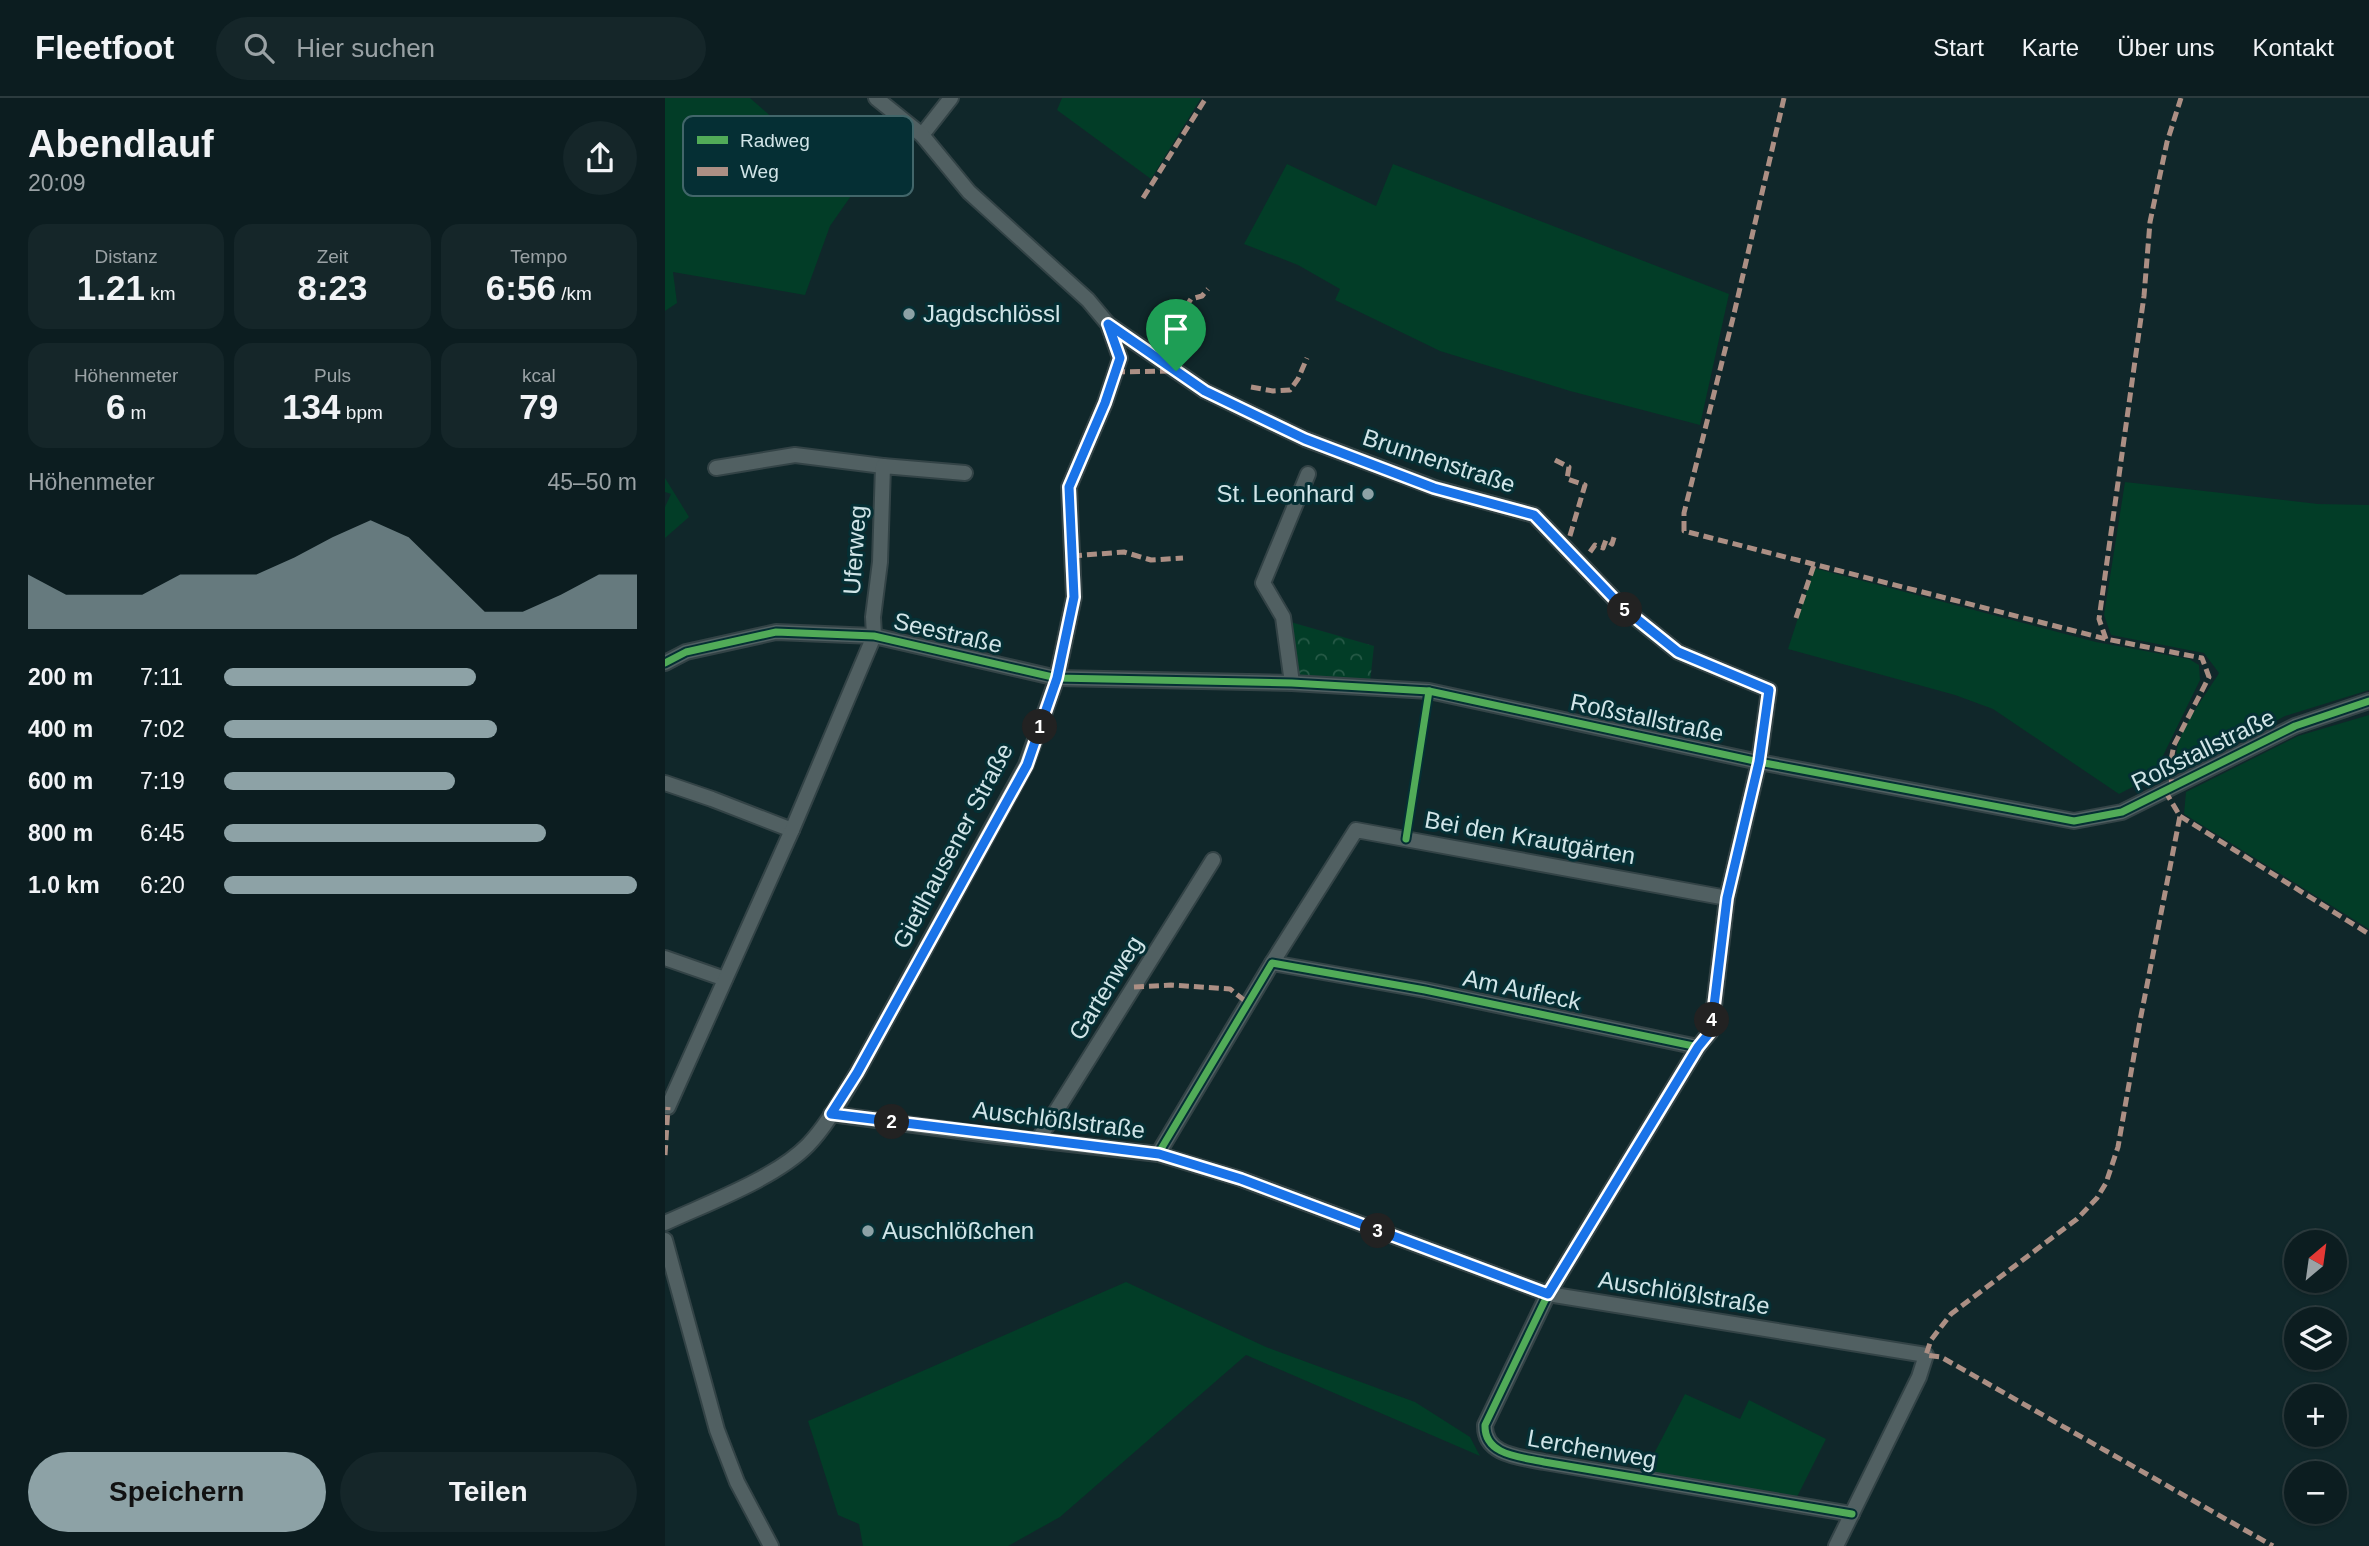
<!DOCTYPE html>
<html lang="de">
<head>
<meta charset="utf-8">
<style>
	body { margin:0; font-family:Arial,sans-serif; background:#152629; color:#f1f3f6; height:100vh; display:flex; flex-direction:column; font-size:26px; white-space:nowrap }
	* { box-sizing:border-box; margin:0 }
	p { font-size:23px; color:#9aa2a5 }
	.icon { flex:none; width:38px; height:38px; fill:none; stroke:currentColor; stroke-width:2; stroke-linecap:round; stroke-linejoin:round }
	.map { position:relative; flex:1; overflow:hidden }
	.sheet { display:flex; flex-direction:column; background:#0c1d20; width:665px }
	.sheet>* { flex:none }
	.needle { width:46px; rotate:29deg }
	.tools { position:absolute; left:1619px; top:1132px; display:grid; gap:14px }
	.tools a { display:grid; place-items:center; width:63px; height:63px; border-radius:50%; background:#0c1d20; box-shadow:0 2px 5px #0004,0 0 0 2px #2c3b3e; font-size:35px }
	.pin { position:absolute; display:grid; place-items:center; width:60px; height:60px; color:#fff; margin:-72px -30px; border-radius:50% 50% 50% 0; rotate:-45deg; box-shadow:0 0 7px #0007 }
	.pin .icon { rotate:45deg }
	.km { position:absolute; width:35px; height:35px; margin:-18px; border-radius:50%; background:#222; color:#fff; font-size:19px; line-height:35px; text-align:center }
	.round { display:grid; place-items:center; flex:none; width:74px; height:74px; border-radius:37px; background:#152629 }
	.head { display:flex; align-items:center; justify-content:space-between; height:119px; padding:0 28px }
	h1 { font-size:38px; font-weight:700; line-height:52px }
	.stats { display:grid; grid-template-columns:repeat(3,1fr); gap:10px; height:119px; padding:7px 28px }
	.stats div { display:grid; align-content:center; border-radius:18px; background:#152629; text-align:center }
	.stats b { font-size:35px; font-weight:700 }
	.stats small { font-size:19px; font-weight:400 }
	.stats p { font-size:19px }
	.chart { height:196px; padding:14px 28px }
	.chart p { display:flex; justify-content:space-between }
	.chart svg { width:100%; height:126px; margin-top:7px; fill:#8da2a6; opacity:.7 }
	.primary-button { display:flex; gap:14px; margin-top:auto; padding:14px 28px }
	.primary-button a { flex:1; height:80px; border-radius:42px; background:#8da2a6; color:#111; font-size:28px; font-weight:700; line-height:80px; text-align:center }
	.primary-button a+a { background:#152629; color:#f1f3f6 }
	ul { padding:0 28px; list-style:none; font-size:23px }
	li { display:grid; grid-template-columns:112px 84px 1fr; align-items:center; height:52px }
	li i { height:18px; border-radius:9px; background:#8da2a6 }
	header { display:flex; align-items:center; gap:42px; box-sizing:border-box; height:98px; padding:0 35px; background:#0c1d20; border-bottom:2px solid #2c3b3e }
	header strong { font-size:33px }
	nav { display:flex; gap:38px; margin-inline-start:auto; font-size:24px }
	.search { width:490px; height:63px; background:#152629; display:flex; align-items:center; gap:18px; box-sizing:border-box; padding:0 24px; border-radius:38px; color:#9aa2a5; font-size:26px }
	main { display:flex; flex:1; min-height:0 }
	.map>svg:first-child { display:block }
	.green { fill:#023d27 }
	.park { fill:url(#park-crowns) }
	.lines { fill:none; stroke-linecap:round; stroke-linejoin:round }
	.minor-casing { stroke:#334346; stroke-width:18 }
	.minor { stroke:#516062; stroke-width:14 }
	.quiet { stroke:#ac8f84; stroke-width:5; stroke-dasharray:10 5; stroke-linecap:butt }
	.cycleway-casing { stroke:#052f34; stroke-width:11 }
	.cycleway { stroke:#51ab58; stroke-width:7 }
	.route-casing { stroke:#fff; stroke-width:14 }
	.route { stroke:#1a73e8; stroke-width:9 }
	.poi-dot { fill:#8da2a6; stroke:#052f34; stroke-width:2.5 }
	.labels { text-anchor:middle; stroke-width:6; stroke-linejoin:round; paint-order:stroke }
	.poi-label { font-size:24px; fill:#d1e5e8; stroke:#052f34; text-anchor:start }
	.street-label { font-size:24px; fill:#d1e5e8; stroke:#052f34 }
	.key { fill:#052f34; stroke:#42666a; stroke-width:2 }
	.key-label { font-size:19px; fill:#d1e5e8 }
</style>
</head>
<body>
<header>
<strong>Fleetfoot</strong>
<div class="search"><svg class="icon" aria-label="search" viewBox="0 0 24 24"><circle cx="10" cy="10" r="6"/><path d="M15 15l6 6"/></svg>Hier suchen</div>
<nav><a>Start</a><a>Karte</a><a>Über uns</a><a>Kontakt</a></nav>
</header>
<main>
<section class="sheet">
<div class="head"><div><h1>Abendlauf</h1><p>20:09</p></div><a class="round"><svg class="icon" aria-label="share" viewBox="0 0 24 24"><path d="M12 15V3M7 8l5-5 5 5M5 13v7h14v-7"/></svg></a></div>
<div class="stats">
<div><p>Distanz</p><b>1.21<small> km</small></b></div>
<div><p>Zeit</p><b>8:23</b></div>
<div><p>Tempo</p><b>6:56<small> /km</small></b></div>
</div>
<div class="stats">
<div><p>Höhenmeter</p><b>6<small> m</small></b></div>
<div><p>Puls</p><b>134<small> bpm</small></b></div>
<div><p>kcal</p><b>79</b></div>
</div>
<div class="chart"><p><span>Höhenmeter</span>45–50 m</p>
<svg viewBox="0 0 160 44" preserveAspectRatio="none"><path d="M0 44V25L10 32L20 32L30 32L40 25L50 25L60 25L70 19L80 12L90 6L100 12L110 25L120 38L130 38L140 32L150 25L160 25V44z"/></svg>
</div>
<ul>
<li><b>200 m</b>7:11<i style="width:61%"></i></li>
<li><b>400 m</b>7:02<i style="width:66%"></i></li>
<li><b>600 m</b>7:19<i style="width:56%"></i></li>
<li><b>800 m</b>6:45<i style="width:78%"></i></li>
<li><b>1.0 km</b>6:20<i style="width:100%"></i></li>
</ul>
<div class="primary-button"><a>Speichern</a><a>Teilen</a></div>
</section>
<div class="map">
<svg width="1704" height="1448" viewBox="0 0 1704 1448">
	<defs>
		<pattern id="park-crowns" width="20" height="18" patternUnits="userSpaceOnUse" patternTransform="scale(1.75)"><rect width="20" height="18" fill="#023d27"/><path d="M2 6a3 3 0 1 1 6 0M12 15a3 3 0 1 1 6 0" fill="none" stroke="#265946"/></pattern>
	</defs>
	<rect width="100%" height="100%" fill="#10272a"/>
	<g class="green">
		<polygon points="0,0 85,0 119,30 195,85 165,128 140,197 8,174 12,205 0,213"/>
		<polygon points="397,0 536,0 486,81 392,12"/>
		<polygon points="622,66 711,108 728,66 1064,196 1035,327 905,293 775,253 670,202 675,191 633,167 579,146"/>
		<polygon points="0,380 24,419 0,440 0,409 6,396 0,394"/>
		<path d="M1460 384 1653 406 1704 407V592L1620 618 1521 671C1515 665 1510 660 1512 651 1516 629 1542 595 1554 575L1539 555 1446 537 1439 517Z"/>
		<polygon points="1149,470 1431,544 1524,561 1534,567 1535,582 1493,668 1481,682 1454,696 1328,611 1290,597 1123,551"/>
		<polygon points="1704,617 1704,831 1519,716 1521,694 1633,638"/>
		<polygon points="461,1184 601,1249 750,1304 805,1339 815,1358 581,1257 395,1419 343,1448 198,1448 194,1426 173,1417 143,1323"/>
		<polygon points="1020,1296 1075,1321 1084,1302 1161,1341 1131,1401 979,1375"/>
	</g>
	<polygon class="park" points="622,523 709,548 705,584 630,581"/>
	<g class="lines">
		<g class="minor-casing">
			<g id="minor">
				<polyline points="257,37 286,0"/>
				<polyline points="443,226 540,293 640,341 770,390 869,417 957,509 1013,554 1104,592 1094,664 1062,800 1046,933 1033,949"/>
				<polyline points="51,370 130,357 218,368"/>
				<polyline points="0,565 21,554 111,534 209,538 392,580 627,585 764,593 1094,664 1409,723 1457,714 1630,628 1704,603"/>
				<polyline points="627,585 618,519 598,485 643,376"/>
				<polyline points="0,685 47,701 127,732"/>
				<polyline points="0,860 60,881"/>
				<polyline points="607,865 691,732 1062,800"/>
				<polyline points="0,1009 3,1009 127,732 209,538 208,519 215,464 218,368 300,375"/>
				<polyline points="166,1016 324,1037 493,1056 576,1081 883,1196 1261,1257 1254,1279 1171,1448"/>
				<polyline points="373,1042 548,762"/>
				<path d="M493 1056 607 865 760 892 1033 949 883 1196 820 1327C819 1358 857 1359 879 1364L1187 1416"/>
				<path d="M0 1125C43 1105 111 1080 143 1047 163 1026 177 999 192 975L361 667 392 580 409 499 404 389 440 305 455 260 443 226 423 202 304 94 257 37 211 0"/>
				<polyline points="0,1142 52,1332 72,1384 106,1448"/>
			</g>
		</g>
		<use href="#minor" class="minor"/>
		<g class="quiet">
			<polyline points="1119,0 1068,220 1019,415 1019,433 1441,541 1537,560 1544,579 1509,647 1505,667 1507,689"/>
			<polyline points="478,100 541,0"/>
			<polyline points="512,222 526,201 537,198 543,191"/>
			<polyline points="450,274 511,273"/>
			<polyline points="586,289 608,293 625,292 633,281 642,260"/>
			<polyline points="890,362 904,369 902,381 920,387 904,441"/>
			<polyline points="925,454 930,447 938,450 941,442 947,446 950,436"/>
			<polyline points="407,458 459,454 486,462 518,460"/>
			<polyline points="1131,520 1149,467"/>
			<polyline points="1441,541 1434,521 1479,198 1485,124 1502,44 1516,0"/>
			<polyline points="1500,693 1515,718 1475,923 1453,1049 1441,1085 1432,1100 1412,1121 1286,1216 1266,1242 1261,1257 1276,1259 1608,1448"/>
			<polyline points="1515,718 1704,836"/>
			<polyline points="469,889 506,887 565,891 584,906"/>
			<polyline points="0,1057 3,1009"/>
		</g>
		<g class="cycleway-casing">
			<g id="cycleway">
				<polyline points="0,565 21,554 111,534 209,538 392,580 627,585 764,593 1094,664 1409,723 1457,714 1630,628 1704,603"/>
				<polyline points="741,741 764,593"/>
				<path d="M493 1056 607 865 760 892 1033 949 883 1196 820 1327C819 1358 857 1359 879 1364L1187 1416"/>
			</g>
		</g>
		<use href="#cycleway" class="cycleway"/>
	</g>
	<g class="lines">
		<g class="route-casing">
			<polygon id="route" points="443,226 540,293 640,341 769,390 869,417 957,509 1013,554 1104,592 1094,664 1062,800 1046,933 1033,949 883,1196 576,1081 494,1056 166,1016 192,975 362,667 392,580 409,499 404,389 440,305 455,260"/>
		</g>
		<use href="#route" class="route"/>
	</g>
	<g class="poi-dot">
		<circle cx="244" cy="216" r="7"/>
		<circle cx="703" cy="396" r="7"/>
		<circle cx="203" cy="1133" r="7"/>
	</g>
	<g class="labels">
		<g class="poi-label">
			<text x="258" y="224">Jagdschlössl</text>
			<text x="689" y="404" text-anchor="end">St. Leonhard</text>
			<text x="217" y="1141">Auschlößchen</text>
		</g>
		<g class="street-label">
			<text transform="translate(774 363) rotate(18)" y="8">Brunnenstraße</text>
			<text transform="translate(190 452) rotate(-86)" y="8">Uferweg</text>
			<text transform="translate(283 535) rotate(13)" y="8">Seestraße</text>
			<text transform="translate(982 620) rotate(12)" y="8">Roßstallstraße</text>
			<text transform="translate(1538 652) rotate(-26)" y="8">Roßstallstraße</text>
			<text transform="translate(865 740) rotate(10)" y="8">Bei den Krautgärten</text>
			<text transform="translate(288 748) rotate(-62)" y="8">Gietlhausener Straße</text>
			<text transform="translate(441 890) rotate(-58)" y="8">Gartenweg</text>
			<text transform="translate(857 892) rotate(12)" y="8">Am Aufleck</text>
			<text transform="translate(394 1022) rotate(7)" y="8">Auschlößlstraße</text>
			<text transform="translate(1019 1195) rotate(9)" y="8">Auschlößlstraße</text>
			<text transform="translate(927 1351) rotate(10)" y="8">Lerchenweg</text>
		</g>
	</g>
	<rect x="18" y="18" width="230" height="80" rx="10" class="key"/>
	<rect x="32" y="38" width="31" height="8" fill="#51ab58"/>
	<rect x="32" y="69" width="31" height="9" fill="#ac8f84"/>
	<g class="key-label">
		<text x="75" y="49">Radweg</text>
		<text x="75" y="80">Weg</text>
	</g>
</svg>
<div class="tools">
<a><svg class="needle" viewBox="-14 -14 28 28"><path d="M0-13l5 13h-10z" fill="#e53935"/><path d="M0 13l5-13h-10z" fill="#9aa2a5"/></svg></a>
<a><svg class="icon" aria-label="layers" viewBox="0 0 24 24"><path d="M12 4l9 5-9 5-9-5zM3 14l9 5 9-5"/></svg></a>
<a>+</a>
<a>−</a>
</div>
<div class="pin" style="left:511px;top:273px;background:#1e9e55"><svg class="icon" aria-label="arrive" viewBox="0 0 24 24"><path d="M6 21V4h12l-3 4 3 4H6"/></svg></div>
<b class="km" style="left:375px;top:629px">1</b>
<b class="km" style="left:227px;top:1024px">2</b>
<b class="km" style="left:713px;top:1133px">3</b>
<b class="km" style="left:1047px;top:922px">4</b>
<b class="km" style="left:960px;top:512px">5</b>
</div>
</main>
</body>
</html>
